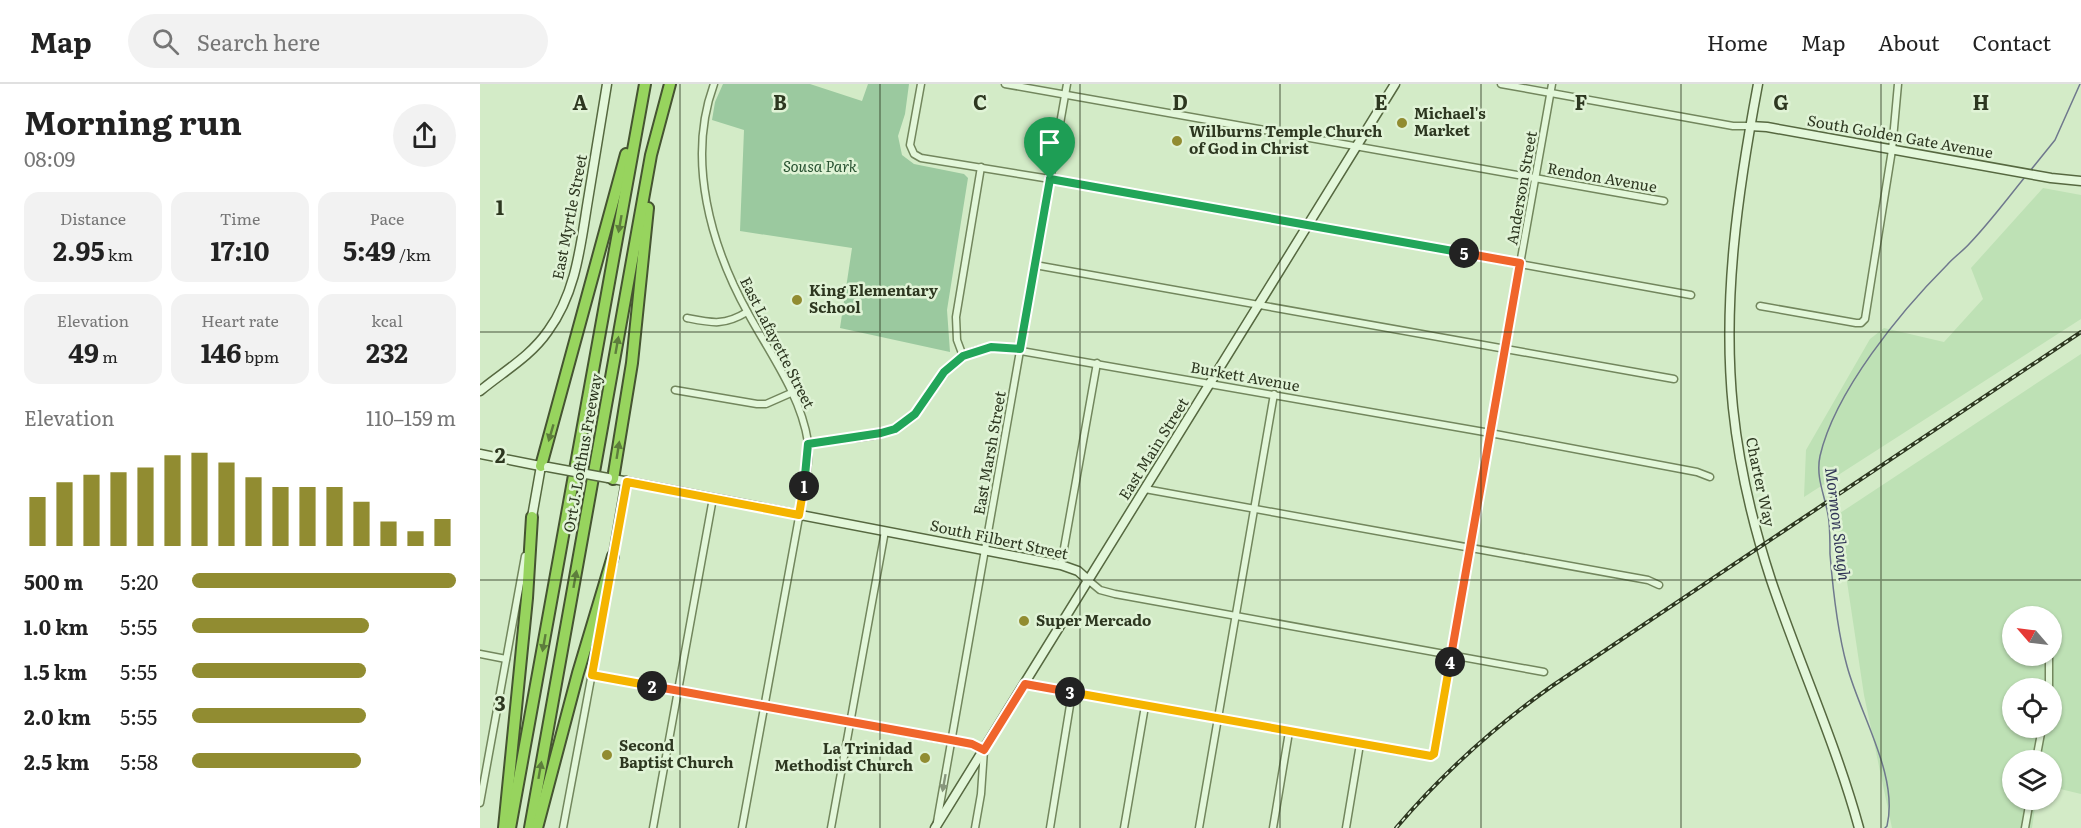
<!DOCTYPE html>
<html lang="en">
<head>
<meta charset="utf-8">
<style>
	body { margin:0; font-family:Literata,serif; background:#f2f2f2; color:#222; height:100vh; display:flex; flex-direction:column; font-size:22px; white-space:nowrap }
	* { box-sizing:border-box; margin:0 }
	p { font-size:20px; color:#767676 }
	.icon { flex:none; width:33px; height:33px; fill:none; stroke:currentColor; stroke-width:2; stroke-linecap:round; stroke-linejoin:round }
	.map { position:relative; flex:1; overflow:hidden }
	.sheet { display:flex; flex-direction:column; background:#fff; width:480px }
	.sheet>* { flex:none }
	.needle { width:39px; rotate:298deg }
	.controls { position:absolute; left:1522px; top:522px; display:grid; gap:12px }
	.controls a { display:grid; place-items:center; width:60px; height:60px; border-radius:50%; background:#fff; box-shadow:0 2px 4px #0004; font-size:30px }
	.pin { position:absolute; display:grid; place-items:center; width:51px; height:51px; color:#fff; margin:-62px -26px; border-radius:50% 50% 50% 0; rotate:-45deg; box-shadow:0 0 6px #0007 }
	.pin .icon { rotate:45deg }
	.km { position:absolute; width:30px; height:30px; margin:-15px; border-radius:50%; background:#222; color:#fff; font-size:16px; line-height:30px; text-align:center }
	.round { display:grid; place-items:center; flex:none; width:63px; height:63px; border-radius:32px; background:#f2f2f2 }
	.headline { display:flex; align-items:center; justify-content:space-between; height:102px; padding:0 24px }
	h1 { font-size:33px; font-weight:700; line-height:45px }
	.metrics { display:grid; grid-template-columns:repeat(3,1fr); gap:9px; height:102px; padding:6px 24px }
	.metrics div { display:grid; align-content:center; border-radius:15px; background:#f2f2f2; text-align:center }
	.metrics b { font-size:26px; font-weight:700 }
	.metrics small { font-size:16px; font-weight:400 }
	.metrics p { font-size:16px }
	.chart { height:168px; padding:12px 24px }
	.chart p { display:flex; justify-content:space-between }
	.chart svg { width:100%; height:108px; margin-top:6px; stroke:#918c31; stroke-width:6 }
	ul { padding:0 24px; list-style:none; font-size:20px }
	li { display:grid; grid-template-columns:96px 72px 1fr; align-items:center; height:45px }
	li i { height:15px; border-radius:8px; background:#918c31 }
	header { display:flex; align-items:center; gap:36px; box-sizing:border-box; height:84px; padding:0 30px; background:#fff; border-bottom:2px solid #e0e0e0 }
	header strong { font-size:28px }
	nav { display:flex; gap:33px; margin-inline-start:auto; font-size:21px }
	.search { width:420px; height:54px; background:#f2f2f2; display:flex; align-items:center; gap:15px; box-sizing:border-box; padding:0 21px; border-radius:33px; color:#767676; font-size:22px }
	main { display:flex; flex:1; min-height:0 }
	.map>svg:first-child { display:block }
	.farmland { fill:#bee1b5; fill-rule:evenodd }
	.green { fill:#9bc99f }
	.lines { fill:none; stroke-linecap:round; stroke-linejoin:round }
	.stream { stroke:#6f788d; stroke-width:1.5 }
	.street-casing { stroke:#72865d; stroke-width:9 }
	.secondary-casing { stroke:#566840; stroke-width:11 }
	.highway-casing { stroke:#455431; stroke-width:14 }
	.street { stroke:#e3f7da; stroke-width:6 }
	.secondary { stroke:#e3f7da; stroke-width:8 }
	.highway { stroke:#97d45e; stroke-width:10 }
	.rail-casing { stroke:#2d3720; stroke-width:4 }
	.rail { stroke:#e0f3d6; stroke-width:1.5; stroke-dasharray:4.5; stroke-linecap:butt }
	.secondary-bridge-casing { stroke:#566840; stroke-width:11; stroke-linecap:butt }
	.secondary-bridge { stroke:#e3f7da; stroke-width:8 }
	.oneway { fill:#5d7e3c }
	.oneway2 { fill:#88977d }
	.split-1-casing { stroke:#fff; stroke-width:12 }
	.split-2-casing { stroke:#fff; stroke-width:12 }
	.split-3-casing { stroke:#fff; stroke-width:12 }
	.split-4-casing { stroke:#fff; stroke-width:12 }
	.split-5-casing { stroke:#fff; stroke-width:12 }
	.split-6-casing { stroke:#fff; stroke-width:12 }
	.split-1 { stroke:#22a559; stroke-width:8 }
	.split-2 { stroke:#f5b400; stroke-width:8 }
	.split-3 { stroke:#f0652b; stroke-width:8 }
	.split-4 { stroke:#f5b400; stroke-width:8 }
	.split-5 { stroke:#f0652b; stroke-width:8 }
	.split-6 { stroke:#22a559; stroke-width:8 }
	.grid { fill:none; stroke:#2d3720; stroke-width:1.5; stroke-opacity:0.55 }
	.poi-dot { fill:#918c31; stroke:#e0f3d6; stroke-width:2 }
	.labels { text-anchor:middle; stroke-width:5; stroke-linejoin:round; paint-order:stroke }
	.poi-label { font-size:15px; font-weight:bold; fill:#2d3720; stroke:#e0f3d6; text-anchor:start }
	.street-label { font-size:15px; fill:#2d3720; stroke:#e0f3d6 }
	.park-label { font-size:15px; font-style:italic; fill:#285231; stroke:#e0f3d6 }
	.water-label { font-size:16px; font-style:italic; fill:#303456; stroke:#e0f3d6 }
	.grid-label { font-size:20px; text-anchor:middle; font-weight:bold; fill:#2d3720; stroke:#e0f3d6; stroke-width:5; stroke-linejoin:round; paint-order:stroke }
</style>
</head>
<body>
<header>
<strong>Map</strong>
<div class="search"><svg class="icon" aria-label="search" viewBox="0 0 24 24"><circle cx="10" cy="10" r="6"/><path d="M15 15l6 6"/></svg>Search here</div>
<nav><a>Home</a><a>Map</a><a>About</a><a>Contact</a></nav>
</header>
<main>
<section class="sheet">
<div class="headline"><div><h1>Morning run</h1><p>08:09</p></div><a class="round"><svg class="icon" aria-label="share" viewBox="0 0 24 24"><path d="M12 15V3M7 8l5-5 5 5M5 13v7h14v-7"/></svg></a></div>
<div class="metrics">
<div><p>Distance</p><b>2.95<small> km</small></b></div>
<div><p>Time</p><b>17:10</b></div>
<div><p>Pace</p><b>5:49<small> /km</small></b></div>
</div>
<div class="metrics">
<div><p>Elevation</p><b>49<small> m</small></b></div>
<div><p>Heart rate</p><b>146<small> bpm</small></b></div>
<div><p>kcal</p><b>232</b></div>
</div>
<div class="chart"><p><span>Elevation</span>110–159 m</p>
<svg viewBox="0 0 160 44" preserveAspectRatio="none"><path d="M5 44V24M15 44V18M25 44V15M35 44V14M45 44V12M55 44V7M65 44V6M75 44V10M85 44V16M95 44V20M105 44V20M115 44V20M125 44V26M135 44V34M145 44V38M155 44V33"/></svg>
</div>
<ul>
<li><b>500 m</b>5:20<i style="width:100%"></i></li>
<li><b>1.0 km</b>5:55<i style="width:67%"></i></li>
<li><b>1.5 km</b>5:55<i style="width:66%"></i></li>
<li><b>2.0 km</b>5:55<i style="width:66%"></i></li>
<li><b>2.5 km</b>5:58<i style="width:64%"></i></li>
</ul>
</section>
<div class="map">
<svg width="1601" height="744" viewBox="0 0 1601 744">
	<rect width="100%" height="100%" fill="#d3ebc7"/>
	<g class="farmland">
		<polygon points="1563,104 1601,111 1601,235 1324,413 1326,366 1390,255 1404,244 1464,258 1503,215 1491,184"/>
		<path d="M1601 270V710L1572 703V676H1533V716H1556L1552 744H1412L1384 611 1357 431ZM1533 532H1572V572H1533ZM1533 604H1572V644H1533Z"/>
	</g>
	<polygon class="green" points="243,0 330,0 382,17 388,0 429,0 425,30 418,52 422,71 434,80 484,90 488,94 467,226 470,268 360,244 372,164 260,147 264,46 232,36 235,18"/>
	<g class="lines">
		<g class="stream">
			<polyline points="1550,87 1575,56 1600,0"/>
			<path d="M1405 744 1407 742C1419 692 1380 631 1367 582 1357 546 1353 507 1350 470 1350 460 1350 449 1349 438 1347 415 1335 396 1340 372 1355 307 1421 227 1467 181 1474 173 1483 167 1490 159 1510 138 1527 115 1545 93"/>
		</g>
		<g class="street-casing">
			<g id="street">
				<path d="M234 0C206 76 231 163 269 231 291 271 321 312 328 358 330 370 327 383 326 395L262 744"/>
				<polyline points="441,0 430,61 434,70 441,74 570,95 1211,211"/>
				<polyline points="525,0 1184,117"/>
				<polyline points="1021,0 1253,42 1270,42"/>
				<polyline points="555,181 1194,295"/>
				<polyline points="1280,222 1376,239 1381,239 1385,235 1412,66 1418,0"/>
				<path d="M207 234C232 239 244 242 267 228"/>
				<polyline points="483,272 477,256 476,233 501,83"/>
				<polyline points="195,306 277,320 286,320 311,309"/>
				<path d="M328 360C357 352 392 358 418 343 461 319 455 265 518 263L1010 349 1217 388 1230 393"/>
				<polyline points="665,405 1168,496 1179,501"/>
				<polyline points="581,481 617,279"/>
				<polyline points="608,496 620,506 635,510 1064,588"/>
				<polyline points="0,570 26,575"/>
				<polyline points="112,591 497,662 504,666 501,710 495,744"/>
				<polyline points="545,600 951,672 953,670 1072,0"/>
				<polyline points="1569,604 1569,572"/>
				<polyline points="1556,676 1562,644"/>
				<polyline points="0,719 45,472"/>
				<polyline points="457,738 587,0"/>
				<polyline points="83,744 127,509"/>
				<polyline points="173,744 233,414"/>
				<polyline points="351,744 405,447"/>
				<polyline points="570,744 592,609"/>
				<polyline points="644,744 665,622"/>
				<polyline points="719,744 794,310"/>
				<polyline points="793,744 809,648"/>
				<polyline points="866,744 880,660"/>
				<polyline points="1545,744 1550,716"/>
			</g>
		</g>
		<g class="secondary-casing">
			<g id="secondary">
				<path d="M1278 0C1258 106 1242 216 1253 324 1259 382 1273 441 1291 496 1319 579 1356 660 1379 744"/>
				<polyline points="1270,42 1287,43 1571,94 1601,97"/>
				<path d="M0 307C24 287 50 273 68 247 95 210 100 166 107 122 114 81 120 41 127 0"/>
				<polyline points="0,370 65,383"/>
				<polyline points="128,394 581,481 598,487 608,496"/>
				<polyline points="52,433 61,382"/>
				<polyline points="133,472 146,397"/>
				<polyline points="455,744 915,0"/>
			</g>
		</g>
		<g class="highway-casing">
			<g id="highway">
				<polyline points="61,382 146,70"/>
				<polyline points="133,395 152,279 168,124"/>
				<polyline points="24,744 47,514 52,433"/>
				<polyline points="30,744 165,0"/>
				<polyline points="50,744 171,71 190,0"/>
				<polyline points="57,744 98,589 133,472"/>
			</g>
		</g>
		<use href="#street" class="street"/>
		<use href="#secondary" class="secondary"/>
		<use href="#highway" class="highway"/>
		<g class="rail-casing">
			<path id="rail" d="M916 744C962 690 1014 643 1072 602L1601 248"/>
		</g>
		<use href="#rail" class="rail"/>
		<g class="secondary-bridge-casing">
			<polyline id="secondary-bridge" points="68,383 128,394"/>
		</g>
		<use href="#secondary-bridge" class="secondary-bridge"/>
	</g>
	<defs><path id="oneway-solid" d="M-6-.8H1V-3.2L6.5 0L1 3.2V.8H-6Z" transform="scale(1.5)"/></defs>
	<g class="oneway">
		<use href="#oneway-solid" transform="translate(140 140) rotate(100)"/>
		<use href="#oneway-solid" transform="translate(137 261) rotate(-80)"/>
		<use href="#oneway-solid" transform="translate(71 349) rotate(106)"/>
		<use href="#oneway-solid" transform="translate(138 366) rotate(-81)"/>
		<use href="#oneway-solid" transform="translate(95 495) rotate(-80)"/>
		<use href="#oneway-solid" transform="translate(64 559) rotate(100)"/>
		<use href="#oneway-solid" transform="translate(60 686) rotate(-80)"/>
	</g>
	<use class="oneway2" href="#oneway-solid" transform="translate(464 699) rotate(100)"/>
	<g class="lines">
		<g class="split-1-casing">
			<polyline id="split-1" points="324,402 328,360 401,349 415,345 435,330 464,288 483,272 511,263 540,265 570,95"/>
		</g>
		<g class="split-2-casing">
			<polyline id="split-2" points="172,602 112,591 147,398 319,431 324,402"/>
		</g>
		<g class="split-3-casing">
			<polyline id="split-3" points="172,602 471,656 492,660 504,666 545,600 590,608"/>
		</g>
		<g class="split-4-casing">
			<polyline id="split-4" points="590,608 951,672 954,670 970,578"/>
		</g>
		<g class="split-5-casing">
			<polyline id="split-5" points="970,578 1040,179 984,169"/>
		</g>
		<g class="split-6-casing">
			<polyline id="split-6" points="570,95 984,169"/>
		</g>
		<use href="#split-1" class="split-1"/>
		<use href="#split-2" class="split-2"/>
		<use href="#split-3" class="split-3"/>
		<use href="#split-4" class="split-4"/>
		<use href="#split-5" class="split-5"/>
		<use href="#split-6" class="split-6"/>
	</g>
	<path class="grid" d="M200 0V744M400 0V744M600 0V744M800 0V744M1001 0V744M1201 0V744M1401 0V744M0 248H1601M0 496H1601"/>
	<g class="poi-dot">
		<circle cx="922" cy="39" r="6"/>
		<circle cx="697" cy="57" r="6"/>
		<circle cx="317" cy="216" r="6"/>
		<circle cx="544" cy="537" r="6"/>
		<circle cx="127" cy="671" r="6"/>
		<circle cx="445" cy="674" r="6"/>
	</g>
	<g class="labels">
		<g class="poi-label">
			<text x="934" y="35">Michael's<tspan x="934" dy="17">Market</tspan></text>
			<text x="709" y="53">Wilburns Temple Church<tspan x="709" dy="17">of God in Christ</tspan></text>
			<text x="329" y="212">King Elementary<tspan x="329" dy="17">School</tspan></text>
			<text x="556" y="542">Super Mercado</text>
			<text x="139" y="667">Second<tspan x="139" dy="17">Baptist Church</tspan></text>
			<text x="433" y="670" text-anchor="end">La Trinidad<tspan x="433" dy="17">Methodist Church</tspan></text>
		</g>
		<g class="street-label">
			<text transform="translate(1420 53) rotate(10)" y="5">South Golden Gate Avenue</text>
			<text transform="translate(1122 94) rotate(10)" y="5">Rendon Avenue</text>
			<text transform="translate(1042 104) rotate(-80)" y="5">Anderson Street</text>
			<text transform="translate(90 133) rotate(-79)" y="5">East Myrtle Street</text>
			<text transform="translate(297 259) rotate(63)" y="5">East Lafayette Street</text>
			<text transform="translate(765 293) rotate(10)" y="5">Burkett Avenue</text>
			<text transform="translate(674 365) rotate(-58)" y="5">East Main Street</text>
			<text transform="translate(103 369) rotate(-80)" y="5">Ort J. Lofthus Freeway</text>
			<text transform="translate(510 369) rotate(-80)" y="5">East Marsh Street</text>
			<text transform="translate(1280 398) rotate(78)" y="5">Charter Way</text>
			<text transform="translate(519 456) rotate(12)" y="5">South Filbert Street</text>
		</g>
		<g class="park-label">
			<text x="340" y="88">Sousa Park</text>
		</g>
		<g class="water-label">
			<text transform="translate(1358 440) rotate(83)" y="6">Mormon Slough</text>
		</g>
	</g>
	<g class="grid-label">
		<text x="100" y="26">A</text>
		<text x="300" y="26">B</text>
		<text x="500" y="26">C</text>
		<text x="700" y="26">D</text>
		<text x="901" y="26">E</text>
		<text x="1101" y="26">F</text>
		<text x="1301" y="26">G</text>
		<text x="1501" y="26">H</text>
		<text x="20" y="131">1</text>
		<text x="20" y="379">2</text>
		<text x="20" y="627">3</text>
	</g>
</svg>
<div class="controls">
<a><svg class="needle" viewBox="-14 -14 28 28"><path d="M0-13l5 13h-10z" fill="#e53935"/><path d="M0 13l5-13h-10z" fill="#767676"/></svg></a>
<a><svg class="icon" aria-label="locate" viewBox="0 0 24 24"><circle cx="12" cy="12" r="6"/><path d="M12 2v4M12 18v4M2 12h4M18 12h4"/></svg></a>
<a><svg class="icon" aria-label="layers" viewBox="0 0 24 24"><path d="M12 4l9 5-9 5-9-5zM3 14l9 5 9-5"/></svg></a>
</div>
<div class="pin" style="left:570px;top:95px;background:#1e9e55"><svg class="icon" aria-label="arrive" viewBox="0 0 24 24"><path d="M6 21V4h12l-3 4 3 4H6"/></svg></div>
<b class="km" style="left:324px;top:402px">1</b>
<b class="km" style="left:172px;top:602px">2</b>
<b class="km" style="left:590px;top:608px">3</b>
<b class="km" style="left:970px;top:578px">4</b>
<b class="km" style="left:984px;top:169px">5</b>
</div>
</main>
</body>
</html>
